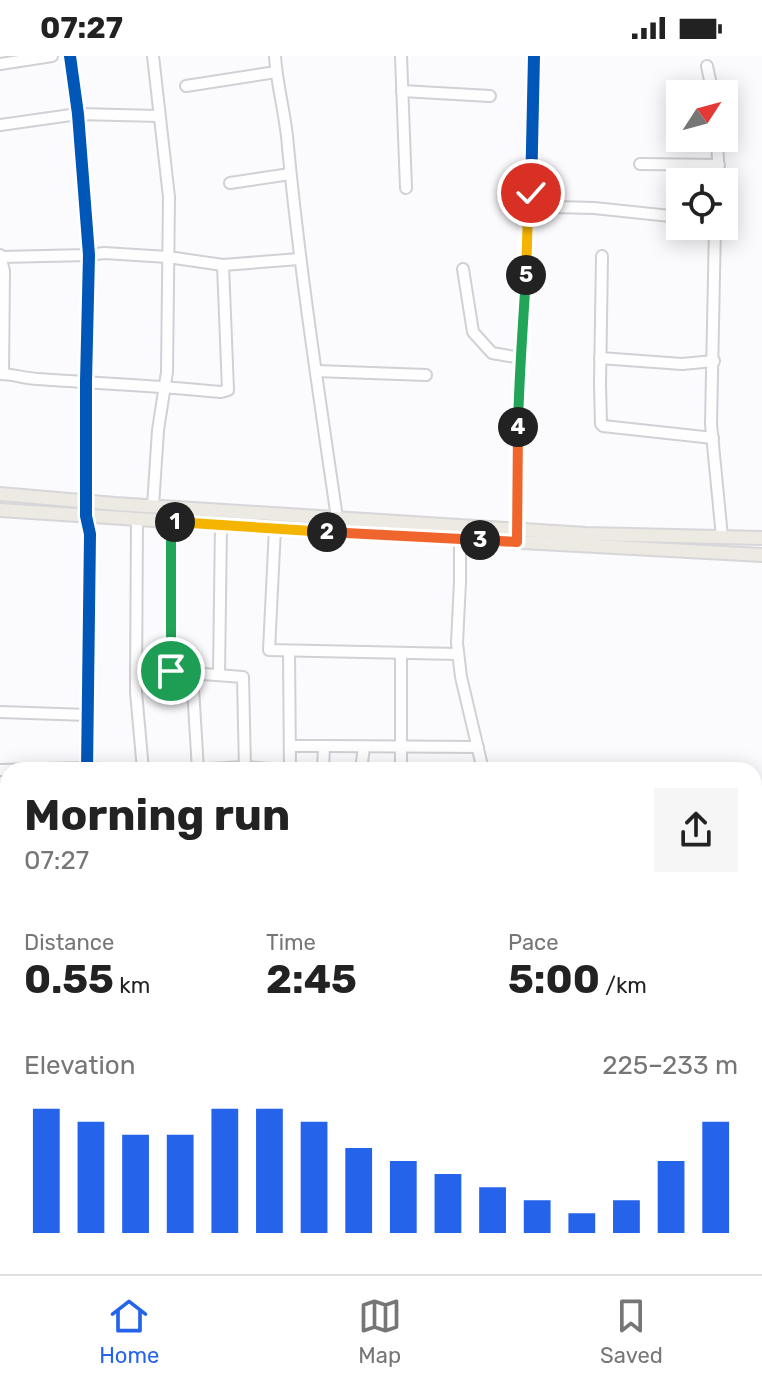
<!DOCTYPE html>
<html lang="en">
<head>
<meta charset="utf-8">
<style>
	body { margin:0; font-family:Rubik,sans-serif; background:#f6f6f6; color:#222; height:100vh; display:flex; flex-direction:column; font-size:30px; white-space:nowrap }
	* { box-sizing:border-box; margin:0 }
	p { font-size:26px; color:#767676 }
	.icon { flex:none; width:44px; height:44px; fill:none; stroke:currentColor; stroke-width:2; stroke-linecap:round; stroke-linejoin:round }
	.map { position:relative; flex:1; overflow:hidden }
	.side { position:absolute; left:0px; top:706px; width:762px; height:512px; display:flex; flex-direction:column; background:#fff; border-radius:24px 24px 0 0; box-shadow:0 4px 20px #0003 }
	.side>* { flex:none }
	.needle { width:52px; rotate:54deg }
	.tools { position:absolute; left:666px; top:24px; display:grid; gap:16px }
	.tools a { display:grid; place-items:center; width:72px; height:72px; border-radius:0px; background:#fff; box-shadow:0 4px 20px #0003; font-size:40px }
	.pin { position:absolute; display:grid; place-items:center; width:68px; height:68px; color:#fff; margin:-34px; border:4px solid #fff; border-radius:50%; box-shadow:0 2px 8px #0007 }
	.km { position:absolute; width:40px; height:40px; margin:-20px; border-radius:50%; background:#222; color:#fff; font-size:22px; line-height:40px; text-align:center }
	.round { display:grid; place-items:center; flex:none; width:84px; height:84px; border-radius:0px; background:#f6f6f6 }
	.headline { display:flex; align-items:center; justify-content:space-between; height:136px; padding:0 24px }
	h1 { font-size:44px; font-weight:700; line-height:60px }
	.metrics { display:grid; grid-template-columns:repeat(3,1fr); gap:12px; height:136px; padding:8px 24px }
	.metrics div { display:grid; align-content:center }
	.metrics b { font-size:40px; font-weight:700 }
	.metrics small { font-size:22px; font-weight:400 }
	.metrics p { font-size:22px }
	.chart { height:224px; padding:16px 24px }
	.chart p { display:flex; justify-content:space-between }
	.chart svg { width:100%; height:144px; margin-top:8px; stroke:#2563eb; stroke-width:6 }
	.status { display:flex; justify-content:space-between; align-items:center; height:56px; padding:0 40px; background:#fff; direction:ltr }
	.status svg { height:22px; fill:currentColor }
	.tab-bar { display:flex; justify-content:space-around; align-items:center; height:112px; border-top:2px solid #e0e0e0; background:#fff; font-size:22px; color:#767676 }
	.tab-bar a { display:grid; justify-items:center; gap:4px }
	.tab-bar .current { color:#2563eb }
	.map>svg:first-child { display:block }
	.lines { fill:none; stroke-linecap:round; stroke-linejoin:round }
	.minor-casing { stroke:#d2d0d5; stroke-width:14 }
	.major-casing { stroke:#d7d6d8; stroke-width:16 }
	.minor { stroke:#fefeff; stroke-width:10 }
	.major { stroke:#edeae4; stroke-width:12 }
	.cycleway-casing { stroke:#fff; stroke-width:17 }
	.cycleway { stroke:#0057b8; stroke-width:12 }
	.split-1-casing { stroke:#fff; stroke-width:16 }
	.split-2-casing { stroke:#fff; stroke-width:16 }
	.split-3-casing { stroke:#fff; stroke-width:16 }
	.split-4-casing { stroke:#fff; stroke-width:16 }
	.split-5-casing { stroke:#fff; stroke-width:16 }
	.split-6-casing { stroke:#fff; stroke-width:16 }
	.split-1 { stroke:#22a559; stroke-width:10 }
	.split-2 { stroke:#f5b400; stroke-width:10 }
	.split-3 { stroke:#f0652b; stroke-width:10 }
	.split-4 { stroke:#f0652b; stroke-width:10 }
	.split-5 { stroke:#22a559; stroke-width:10 }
	.split-6 { stroke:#f5b400; stroke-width:10 }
</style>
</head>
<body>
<div class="status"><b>07:27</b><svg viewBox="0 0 49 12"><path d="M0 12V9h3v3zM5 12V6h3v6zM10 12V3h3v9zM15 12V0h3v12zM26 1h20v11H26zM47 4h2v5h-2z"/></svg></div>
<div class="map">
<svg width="762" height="1218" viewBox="0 0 762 1218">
	<rect width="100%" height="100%" fill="#fbfafd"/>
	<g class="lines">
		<g class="minor-casing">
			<g id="minor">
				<polyline points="70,0 78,58 89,199 86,325 86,460 90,478 87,714"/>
				<polyline points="153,0 169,141 167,316 158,374 153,450"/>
				<path d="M275 0C277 31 286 60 288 91 300 215 319 338 337 462"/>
				<polyline points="401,0 406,132"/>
				<polyline points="0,8 52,0"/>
				<polyline points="707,10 713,38"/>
				<polyline points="186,30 276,16"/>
				<polyline points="402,35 490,40"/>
				<polyline points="0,69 78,58 159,60"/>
				<polyline points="717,82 719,126"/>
				<polyline points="640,108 719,109"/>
				<polyline points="230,127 290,118"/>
				<polyline points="554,151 594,152 680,161"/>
				<polyline points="715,170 711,368 722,481"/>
				<polyline points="0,199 4,215 3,317"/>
				<polyline points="602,200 600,328 601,368 603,370 713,382"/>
				<polyline points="0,201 89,199 104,197 168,201 223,209 299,203"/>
				<polyline points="463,213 473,276 492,297 521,302"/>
				<polyline points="600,302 682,308 714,305"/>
				<polyline points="316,315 426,319"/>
				<path d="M0 318C12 318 24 322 37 323 98 327 160 330 221 336L228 334 223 209"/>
				<polyline points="137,463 136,636 143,714"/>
				<polyline points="275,472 269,594 458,598"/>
				<polyline points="517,481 519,332 522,294 528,154 531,137 534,0"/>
				<polyline points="460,483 460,526 457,587 461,621 483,714"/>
				<polyline points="289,595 290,714"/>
				<polyline points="401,597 401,714"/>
				<polyline points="136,613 243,621 245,714"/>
				<polyline points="171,615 171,466"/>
				<polyline points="192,616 198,714"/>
				<polyline points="219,618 221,469"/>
				<polyline points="0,656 88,659"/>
				<polyline points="290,690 324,690 323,714"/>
				<polyline points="324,690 478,691"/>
				<polyline points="0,714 87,712 113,714"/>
				<polyline points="190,714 245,711 286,714"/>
				<polyline points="361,714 364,691"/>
				<polyline points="0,752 8,753"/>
				<polyline points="0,846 8,845"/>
				<polyline points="754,893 762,932"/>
				<polyline points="0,900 8,901"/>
				<polyline points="0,949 8,950"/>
				<polyline points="754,982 762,972"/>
				<polyline points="0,988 8,989"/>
				<polyline points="0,1036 8,1037"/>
				<polyline points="0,1063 8,1064"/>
				<polyline points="0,1152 8,1152"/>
				<polyline points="0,1201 4,1207 8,1207"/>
				<polyline points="602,1210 604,1218"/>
				<polyline points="237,1218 237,1210"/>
				<polyline points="378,1218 378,1210"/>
				<polyline points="418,1218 430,1210"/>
			</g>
		</g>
		<g class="major-casing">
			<g id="major">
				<polyline points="0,438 115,448 586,478 762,482"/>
				<polyline points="0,454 321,475 762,499"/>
			</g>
		</g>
		<use href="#minor" class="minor"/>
		<use href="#major" class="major"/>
		<g class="cycleway-casing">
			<g id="cycleway">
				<polyline points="70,0 78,58 89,199 86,325 86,460 90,478 87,714"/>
				<polyline points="517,486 519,332 522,294 528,154 531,137 534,0"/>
			</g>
		</g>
		<use href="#cycleway" class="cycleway"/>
	</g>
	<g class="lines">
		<g class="split-1-casing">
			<polyline id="split-1" points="171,615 171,466 175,466"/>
		</g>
		<g class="split-2-casing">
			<polyline id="split-2" points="175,466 327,476"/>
		</g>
		<g class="split-3-casing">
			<polyline id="split-3" points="327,476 480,484"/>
		</g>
		<g class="split-4-casing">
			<polyline id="split-4" points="480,484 517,486 518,371"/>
		</g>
		<g class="split-5-casing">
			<path id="split-5" d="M518 371C519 320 523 270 526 219"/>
		</g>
		<g class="split-6-casing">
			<polyline id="split-6" points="526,219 528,154 531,137"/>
		</g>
		<use href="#split-1" class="split-1"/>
		<use href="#split-2" class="split-2"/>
		<use href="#split-3" class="split-3"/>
		<use href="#split-4" class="split-4"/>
		<use href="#split-5" class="split-5"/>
		<use href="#split-6" class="split-6"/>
	</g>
</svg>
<div class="tools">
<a><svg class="needle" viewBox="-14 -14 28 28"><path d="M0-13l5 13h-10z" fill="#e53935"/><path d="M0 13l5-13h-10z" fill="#767676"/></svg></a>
<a><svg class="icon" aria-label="locate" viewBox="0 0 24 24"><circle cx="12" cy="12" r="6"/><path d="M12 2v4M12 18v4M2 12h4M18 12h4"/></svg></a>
</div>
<div class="pin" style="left:171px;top:615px;background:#1e9e55"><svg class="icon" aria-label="arrive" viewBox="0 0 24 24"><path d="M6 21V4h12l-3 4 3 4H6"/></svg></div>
<div class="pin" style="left:531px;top:137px;background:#d93025"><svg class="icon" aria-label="check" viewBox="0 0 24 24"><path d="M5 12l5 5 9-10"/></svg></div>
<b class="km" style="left:175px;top:466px">1</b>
<b class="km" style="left:327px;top:476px">2</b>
<b class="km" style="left:480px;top:484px">3</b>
<b class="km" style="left:518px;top:371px">4</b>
<b class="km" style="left:526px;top:219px">5</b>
<section class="side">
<div class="headline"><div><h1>Morning run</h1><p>07:27</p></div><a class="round"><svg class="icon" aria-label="share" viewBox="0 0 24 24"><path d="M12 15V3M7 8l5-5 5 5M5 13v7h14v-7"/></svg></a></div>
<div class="metrics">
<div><p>Distance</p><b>0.55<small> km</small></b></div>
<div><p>Time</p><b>2:45</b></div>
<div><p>Pace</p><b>5:00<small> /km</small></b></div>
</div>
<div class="chart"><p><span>Elevation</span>225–233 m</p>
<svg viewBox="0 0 160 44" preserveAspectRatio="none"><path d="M5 44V6M15 44V10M25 44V14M35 44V14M45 44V6M55 44V6M65 44V10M75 44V18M85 44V22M95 44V26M105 44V30M115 44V34M125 44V38M135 44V34M145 44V22M155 44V10"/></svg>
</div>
</section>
</div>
<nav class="tab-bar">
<a class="current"><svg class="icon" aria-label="home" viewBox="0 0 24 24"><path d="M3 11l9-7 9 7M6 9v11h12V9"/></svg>Home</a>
<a><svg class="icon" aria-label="map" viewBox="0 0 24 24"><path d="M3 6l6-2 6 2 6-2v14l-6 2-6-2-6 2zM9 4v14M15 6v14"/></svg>Map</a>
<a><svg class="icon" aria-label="saved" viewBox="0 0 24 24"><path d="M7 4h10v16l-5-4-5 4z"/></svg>Saved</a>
</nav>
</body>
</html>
